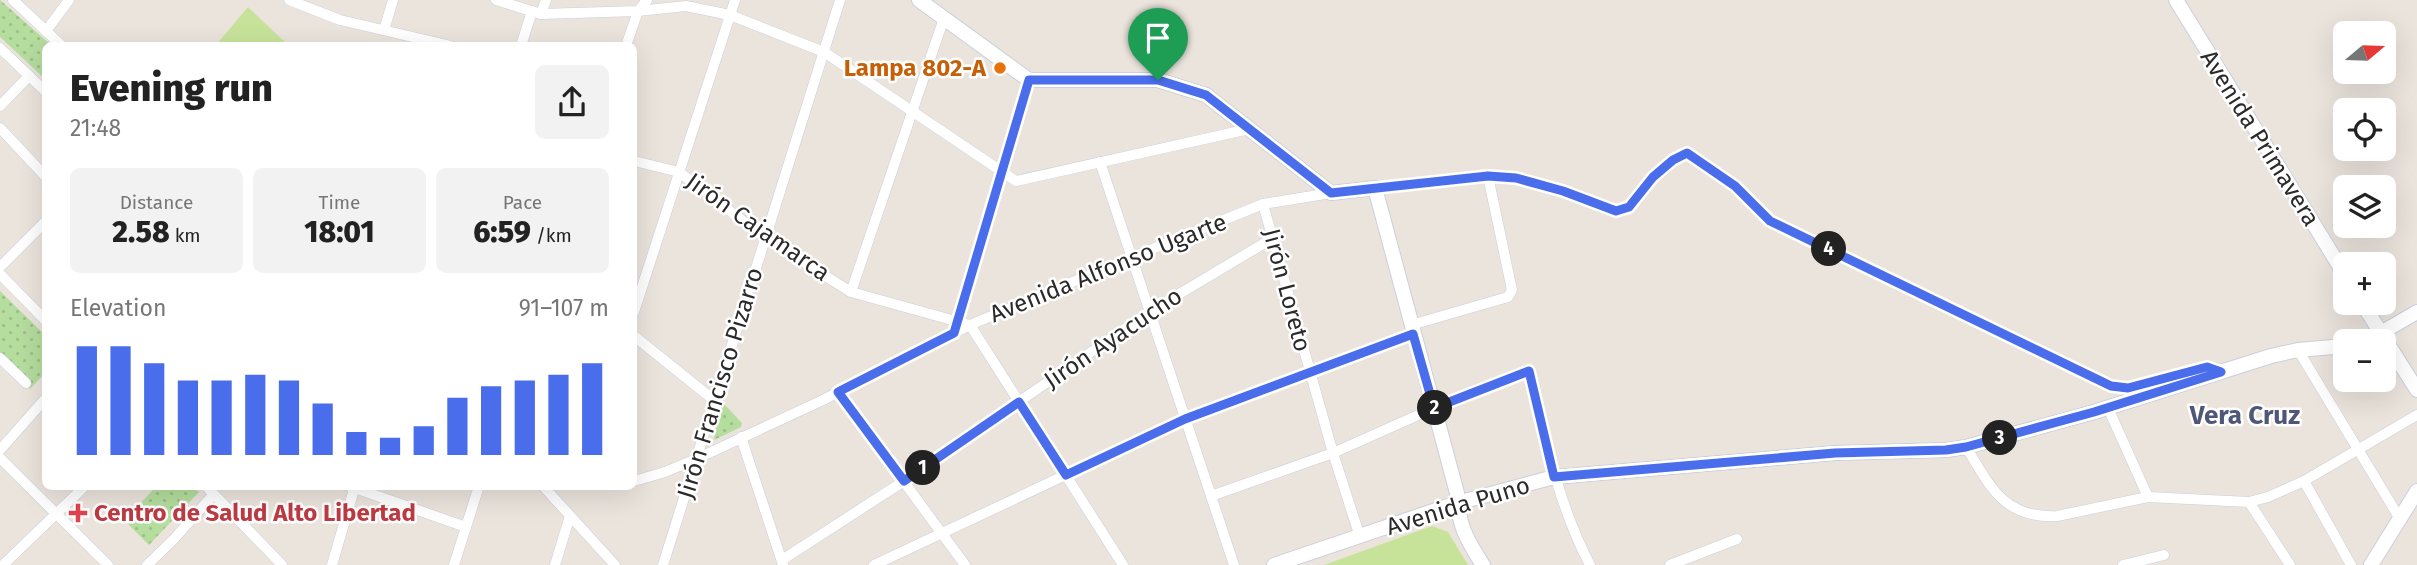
<!DOCTYPE html>
<html lang="en">
<head>
<meta charset="utf-8">
<style>
	body { margin:0; font-family:"Fira Sans",sans-serif; background:#f2f2f2; color:#222; height:100vh; display:flex; flex-direction:column; font-size:26px; white-space:nowrap }
	* { box-sizing:border-box; margin:0 }
	p { font-size:23px; color:#767676 }
	.icon { flex:none; width:38px; height:38px; fill:none; stroke:currentColor; stroke-width:2; stroke-linecap:round; stroke-linejoin:round }
	.map { position:relative; flex:1; overflow:hidden }
	.panel { position:absolute; left:42px; top:42px; width:595px; height:448px; display:flex; flex-direction:column; background:#fff; border-radius:10px; box-shadow:0 7px 28px #0002 }
	.panel>* { flex:none }
	.needle { width:46px; rotate:71deg }
	.fabs { position:absolute; left:2333px; top:21px; display:grid; gap:14px }
	.fabs a { display:grid; place-items:center; width:63px; height:63px; border-radius:10px; background:#fff; box-shadow:0 7px 28px #0002; font-size:35px }
	.pin { position:absolute; display:grid; place-items:center; width:60px; height:60px; color:#fff; margin:-72px -30px; border-radius:50% 50% 50% 0; rotate:-45deg; box-shadow:0 0 7px #0007 }
	.pin .icon { rotate:45deg }
	.km { position:absolute; width:35px; height:35px; margin:-18px; border-radius:50%; background:#222; color:#fff; font-size:19px; line-height:35px; text-align:center }
	.round { display:grid; place-items:center; flex:none; width:74px; height:74px; border-radius:10px; background:#f2f2f2 }
	.head { display:flex; align-items:center; justify-content:space-between; height:119px; padding:0 28px }
	h1 { font-size:38px; font-weight:800; line-height:52px }
	.figures { display:grid; grid-template-columns:repeat(3,1fr); gap:10px; height:119px; padding:7px 28px }
	.figures div { display:grid; align-content:center; border-radius:10px; background:#f2f2f2; text-align:center }
	.figures b { font-size:30px; font-weight:800 }
	.figures small { font-size:19px; font-weight:400 }
	.figures p { font-size:19px }
	.chart { height:196px; padding:14px 28px }
	.chart p { display:flex; justify-content:space-between }
	.chart svg { width:100%; height:126px; margin-top:7px; stroke:#4a6deb; stroke-width:6 }
	.map>svg:first-child { display:block }
	.grass { fill:url(#grass-dots) }
	.pitch { fill:#c7e39a }
	.lines { fill:none; stroke-linecap:round; stroke-linejoin:round }
	.street-casing { stroke:#cbcfda; stroke-width:11 }
	.secondary-casing { stroke:#cbcfda; stroke-width:16 }
	.street { stroke:#fff; stroke-width:10 }
	.secondary { stroke:#fff; stroke-width:14 }
	.route-casing { stroke:#fff; stroke-width:14 }
	.route { stroke:#4a6deb; stroke-width:9 }
	.food-dot { fill:#e8710a; stroke:#fff; stroke-width:2.5 }
	.health-dot { fill:#e0444e; stroke:#fff; stroke-width:2.5 }
	.labels { text-anchor:middle; stroke-width:5; stroke-linejoin:round; paint-order:stroke }
	.food-label { font-size:24px; font-weight:bold; fill:#c56008; stroke:#fff; text-anchor:end }
	.street-label { font-size:24px; fill:#2a2a2a; stroke:#fff }
	.health-label { font-size:24px; font-weight:bold; fill:#be3a42; stroke:#fff; text-anchor:start }
	.neighbourhood-label { font-size:26px; font-weight:bold; fill:#4e5777; stroke:#fff }
</style>
</head>
<body>
<div class="map">
<svg width="2417" height="565" viewBox="0 0 2417 565">
	<defs>
		<pattern id="grass-dots" width="8" height="8" patternUnits="userSpaceOnUse" patternTransform="scale(1.75)"><rect width="8" height="8" fill="#b5dd9e"/><path d="M2 2h.1M6 6h.1" fill="none" stroke="#9cbe88" stroke-width="1.8" stroke-linecap="round"/></pattern>
	</defs>
	<rect width="100%" height="100%" fill="#ebe4dd"/>
	<g class="grass">
		<polygon points="0,0 51,45 46,46 45,79 0,37"/>
		<polygon points="0,291 45,335 45,373 30,389 0,360"/>
		<polygon points="724,404 742,423 741,427 714,440 720,405"/>
		<polygon points="156,487 193,487 199,492 149,545 124,520"/>
	</g>
	<g class="pitch">
		<polygon points="248,7 288,45 216,45"/>
		<polygon points="1432,526 1448,532 1468,565 1324,565"/>
	</g>
	<g class="lines">
		<g class="street-casing">
			<g id="street">
				<polyline points="13,0 62,46"/>
				<polyline points="289,0 340,20 451,46"/>
				<polyline points="496,0 541,14 638,11 686,6 730,15 824,52 1016,181 1249,129"/>
				<polyline points="541,14 546,0"/>
				<polyline points="384,30 393,0"/>
				<polyline points="46,31 69,0"/>
				<polyline points="521,46 532,11"/>
				<polyline points="626,46 638,11 647,0"/>
				<polyline points="0,48 46,92"/>
				<polyline points="0,106 29,76"/>
				<polyline points="0,128 46,177"/>
				<polyline points="634,161 679,172 765,238 851,292 970,325 1123,565"/>
				<polyline points="1100,162 1234,565"/>
				<polyline points="1375,188 1488,176 1516,178 1563,191 1617,211 1629,207 1653,178 1673,160 1687,153 1735,186 1770,221 2111,386 2128,388 2207,367 2220,371"/>
				<polyline points="1263,204 1333,453 1360,537"/>
				<polyline points="0,267 46,221"/>
				<polyline points="0,274 46,321"/>
				<polyline points="851,292 944,18"/>
				<polyline points="634,312 735,0"/>
				<polyline points="957,324 1029,80"/>
				<polyline points="1411,325 1508,297 1512,290 1488,176"/>
				<polyline points="634,336 715,401"/>
				<polyline points="2298,350 2400,519"/>
				<polyline points="0,358 26,383"/>
				<polyline points="838,392 965,565"/>
				<polyline points="2108,408 2148,497"/>
				<polyline points="741,437 783,565"/>
				<path d="M1966 447C1990 486 2004 519 2057 516L2148 497 2249 502 2268 497 2304 481 2417 415"/>
				<polyline points="0,450 46,398"/>
				<polyline points="0,458 108,565"/>
				<polyline points="634,481 665,472 696,459 823,400 970,325 1130,258 1263,204 1331,193"/>
				<polyline points="2304,481 2351,565"/>
				<polyline points="206,486 282,565"/>
				<polyline points="349,486 466,527"/>
				<polyline points="543,486 615,565"/>
				<path d="M1211 496 1333 453 1434 408 1529 371C1545 438 1558 504 1590 565"/>
				<polyline points="2249,502 2290,565"/>
				<polyline points="782,560 904,481 1149,312 1273,238"/>
				<polyline points="3,565 85,486"/>
				<polyline points="147,565 173,540 213,495"/>
				<polyline points="332,565 355,486"/>
				<polyline points="454,565 479,486"/>
				<polyline points="555,565 570,516"/>
				<polyline points="663,565 840,0"/>
				<polyline points="874,565 1185,419 1413,334"/>
				<polyline points="1670,565 1737,539"/>
				<polyline points="2123,565 2164,555"/>
			</g>
		</g>
		<g class="secondary-casing">
			<g id="secondary">
				<path d="M919 0 1029 80H1158L1206 95 1331 193 1375 188 1457 493C1458 524 1466 539 1483 565"/>
				<polyline points="2176,0 2345,275"/>
				<polyline points="2362,303 2417,390"/>
				<polyline points="2367,341 2417,312"/>
				<polyline points="1274,565 1457,503 1554,477 1835,453 1946,450 1966,447 2094,412 2271,356 2298,350 2345,346"/>
				<polyline points="2371,565 2417,491"/>
			</g>
		</g>
		<use href="#street" class="street"/>
		<use href="#secondary" class="secondary"/>
	</g>
	<g class="lines">
		<g class="route-casing">
			<polygon id="route" points="1029,80 1158,80 1206,95 1331,193 1488,176 1516,178 1563,191 1616,211 1629,207 1653,177 1673,160 1687,153 1735,186 1770,221 2111,386 2128,388 2207,367 2221,372 2094,412 1966,447 1946,450 1835,453 1554,477 1529,371 1434,408 1413,334 1185,419 1066,475 1019,402 904,481 838,392 954,333"/>
		</g>
		<use href="#route" class="route"/>
	</g>
	<circle class="food-dot" cx="1000" cy="68" r="7"/>
	<path class="health-dot" d="M74.5 502.5h7v7h7v7h-7v7h-7v-7h-7v-7h7z"/>
	<g class="labels">
		<g class="food-label">
			<text x="986" y="76">Lampa 802-A</text>
		</g>
		<g class="street-label">
			<text transform="translate(2260 138) rotate(58)" y="8">Avenida Primavera</text>
			<text transform="translate(758 227) rotate(35)" y="8">Jirón Cajamarca</text>
			<text transform="translate(1108 268) rotate(-22)" y="8">Avenida Alfonso Ugarte</text>
			<text transform="translate(1287 290) rotate(75)" y="8">Jirón Loreto</text>
			<text transform="translate(1113 338) rotate(-34)" y="8">Jirón Ayacucho</text>
			<text transform="translate(720 383) rotate(-73)" y="8">Jirón Francisco Pizarro</text>
			<text transform="translate(1458 506) rotate(-17)" y="8">Avenida Puno</text>
		</g>
		<g class="health-label">
			<text x="94" y="521">Centro de Salud Alto Libertad</text>
		</g>
		<g class="neighbourhood-label">
			<text x="2245" y="424">Vera Cruz</text>
		</g>
	</g>
</svg>
<div class="fabs">
<a><svg class="needle" viewBox="-14 -14 28 28"><path d="M0-13l5 13h-10z" fill="#e53935"/><path d="M0 13l5-13h-10z" fill="#767676"/></svg></a>
<a><svg class="icon" aria-label="locate" viewBox="0 0 24 24"><circle cx="12" cy="12" r="6"/><path d="M12 2v4M12 18v4M2 12h4M18 12h4"/></svg></a>
<a><svg class="icon" aria-label="layers" viewBox="0 0 24 24"><path d="M12 4l9 5-9 5-9-5zM3 14l9 5 9-5"/></svg></a>
<a>+</a>
<a>−</a>
</div>
<div class="pin" style="left:1158px;top:80px;background:#1e9e55"><svg class="icon" aria-label="arrive" viewBox="0 0 24 24"><path d="M6 21V4h12l-3 4 3 4H6"/></svg></div>
<b class="km" style="left:923px;top:468px">1</b>
<b class="km" style="left:1435px;top:408px">2</b>
<b class="km" style="left:2000px;top:438px">3</b>
<b class="km" style="left:1829px;top:249px">4</b>
<section class="panel">
<div class="head"><div><h1>Evening run</h1><p>21:48</p></div><a class="round"><svg class="icon" aria-label="share" viewBox="0 0 24 24"><path d="M12 15V3M7 8l5-5 5 5M5 13v7h14v-7"/></svg></a></div>
<div class="figures">
<div><p>Distance</p><b>2.58<small> km</small></b></div>
<div><p>Time</p><b>18:01</b></div>
<div><p>Pace</p><b>6:59<small> /km</small></b></div>
</div>
<div class="chart"><p><span>Elevation</span>91–107 m</p>
<svg viewBox="0 0 160 44" preserveAspectRatio="none"><path d="M5 44V6M15 44V6M25 44V12M35 44V18M45 44V18M55 44V16M65 44V18M75 44V26M85 44V36M95 44V38M105 44V34M115 44V24M125 44V20M135 44V18M145 44V16M155 44V12"/></svg>
</div>
</section>
</div>
</body>
</html>
